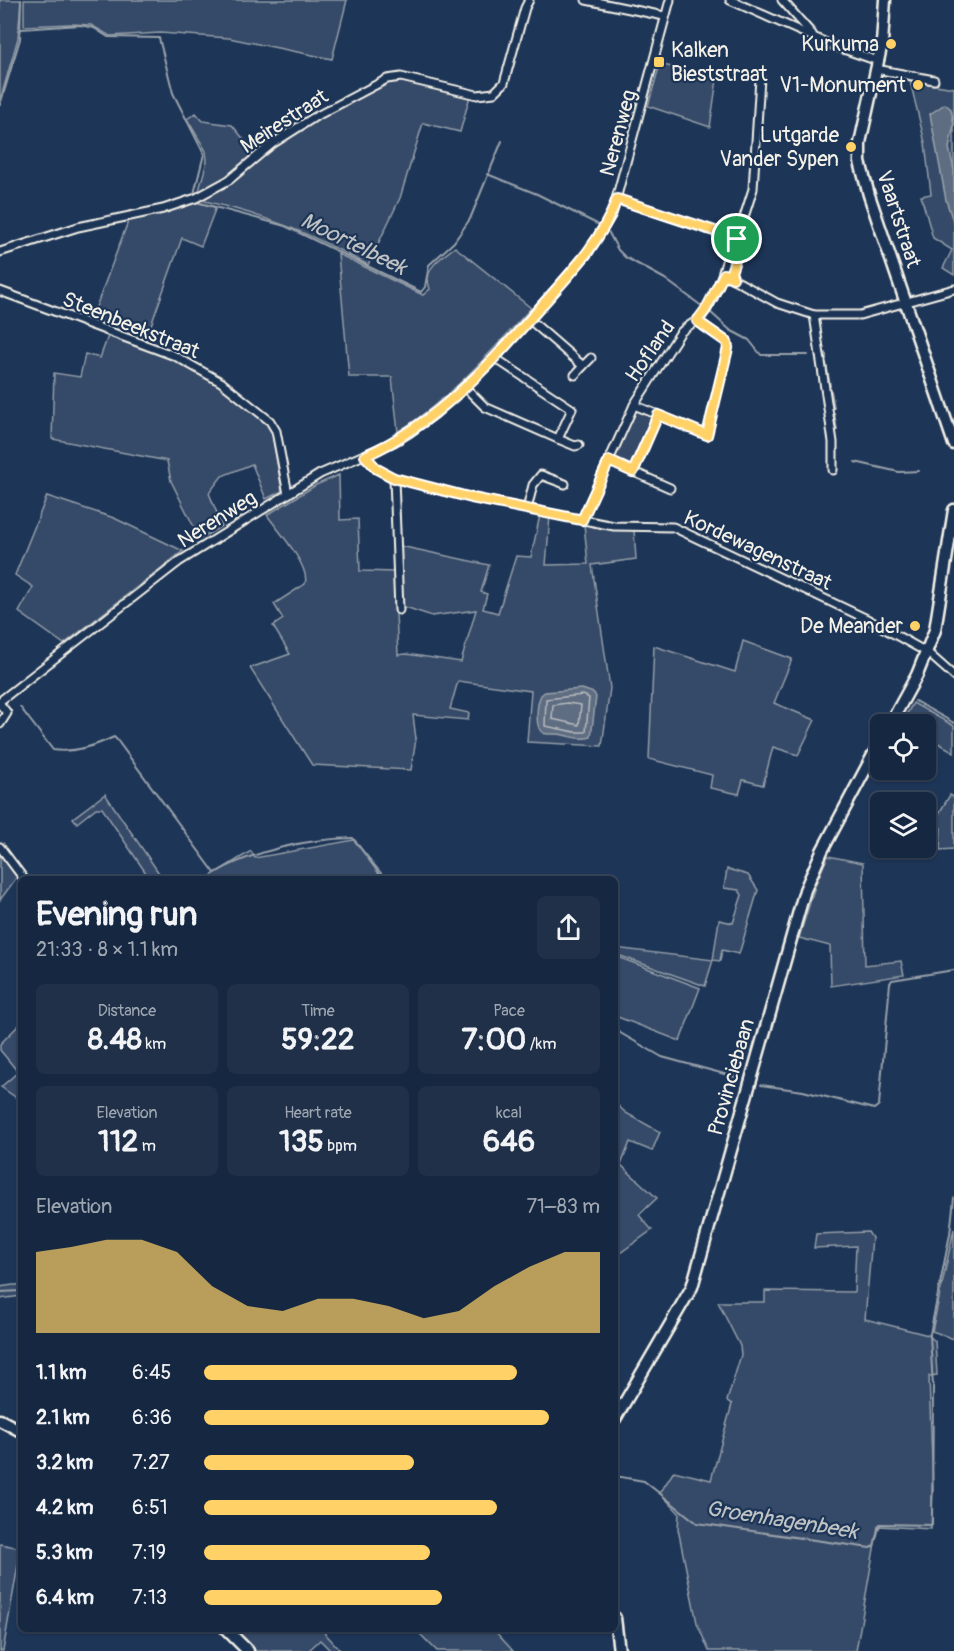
<!DOCTYPE html>
<html lang="en">
<head>
<meta charset="utf-8">
<style>
	body { margin:0; font-family:Pangolin,sans-serif; background:#1f3048; color:#f1f3f6; height:100vh; display:flex; flex-direction:column; font-size:22px; white-space:nowrap }
	* { box-sizing:border-box; margin:0 }
	p { font-size:20px; color:#9ea6b1 }
	.icon { flex:none; width:33px; height:33px; fill:none; stroke:currentColor; stroke-width:2; stroke-linecap:round; stroke-linejoin:round }
	.map { position:relative; flex:1; overflow:hidden }
	.panel { position:absolute; left:18px; top:876px; width:600px; height:756px; display:flex; flex-direction:column; background:#162841; border-radius:9px; box-shadow:0 2px 4px #0004,0 0 0 2px #35445a }
	.panel>* { flex:none }
	.buttons { position:absolute; left:870px; top:714px; display:grid; gap:12px }
	.buttons a { display:grid; place-items:center; width:66px; height:66px; border-radius:9px; background:#162841; box-shadow:0 2px 4px #0004,0 0 0 2px #35445a; font-size:30px }
	.pin { position:absolute; display:grid; place-items:center; width:51px; height:51px; color:#fff; margin:-26px; border:3px solid #fff; border-radius:50%; box-shadow:0 2px 6px #0007 }
	.round { display:grid; place-items:center; flex:none; width:63px; height:63px; border-radius:9px; background:#1f3048 }
	.head { display:flex; align-items:center; justify-content:space-between; height:102px; padding:0 18px }
	h1 { font-size:33px; font-weight:800; line-height:45px }
	.stats { display:grid; grid-template-columns:repeat(3,1fr); gap:9px; height:102px; padding:6px 18px }
	.stats div { display:grid; align-content:center; border-radius:9px; background:#1f3048; text-align:center }
	.stats b { font-size:30px; font-weight:800 }
	.stats small { font-size:16px; font-weight:400 }
	.stats p { font-size:16px }
	.chart { height:168px; padding:12px 18px }
	.chart p { display:flex; justify-content:space-between }
	.chart svg { width:100%; height:108px; margin-top:6px; fill:#ffd166; opacity:.7 }
	ul { padding:0 18px; list-style:none; font-size:20px }
	li { display:grid; grid-template-columns:96px 72px 1fr; align-items:center; height:45px }
	li i { height:15px; border-radius:8px; background:#ffd166 }
	.map>svg:first-child { display:block }
	.green { fill:#354a67; stroke:#949ea8; stroke-width:1.5 }
	.water { fill:#5e6d82; stroke:#9aa2ab; stroke-width:1.5 }
	.lines { fill:none; stroke-linecap:round; stroke-linejoin:round }
	.shore { stroke:#b8bcbf; stroke-width:1.5 }
	.stream { stroke:#9aa2ab; stroke-width:2 }
	.street-casing { stroke:#f4f1e8; stroke-width:11 }
	.secondary-casing { stroke:#f4f1e8; stroke-width:15 }
	.street { stroke:#1d3557; stroke-width:7 }
	.secondary { stroke:#1d3557; stroke-width:10 }
	.route-casing { stroke:#fff; stroke-width:12 }
	.route { stroke:#ffd166; stroke-width:8 }
	.poi-dot { fill:#ffd166; stroke:#1d3557; stroke-width:2 }
	.labels { text-anchor:middle; stroke-width:4.5; stroke-linejoin:round; paint-order:stroke }
	.poi-label { font-size:21px; fill:#f4f1e8; stroke:#1d3557; text-anchor:end }
	.street-label { font-size:21px; fill:#f4f1e8; stroke:#1d3557 }
	.water-label { font-size:22px; font-style:italic; fill:#c0c3c4; stroke:#1d3557 }
</style>
</head>
<body>
<div class="map">
<svg width="954" height="1651" viewBox="0 0 954 1651">
	<rect width="100%" height="100%" fill="#1d3557"/>
	<filter id="ink" filterUnits="userSpaceOnUse"><feTurbulence type="fractalNoise" baseFrequency=".0167" numOctaves="2"/><feDisplacementMap in="SourceGraphic" scale="12" xChannelSelector="R" yChannelSelector="G"/><feConvolveMatrix kernelMatrix="1 2 1 2 8 2 1 2 1" color-interpolation-filters="sRGB"/></filter>
	<g filter="url(#ink)">
		<g class="green">
			<polygon points="0,0 21,0 18,38 0,101"/>
			<polygon points="24,0 347,0 332,59 229,38 160,33 110,36 91,25 71,24 24,26"/>
			<polygon points="660,64 717,79 710,127 648,106"/>
			<path d="M394 81 412 82 470 96 460 132 423 123 400 198 368 265C308 232 267 216 201 200 225 187 243 170 264 153 300 126 351 95 394 81Z"/>
			<polygon points="910,81 954,88 954,275 943,268 952,250 933,238 921,196 931,194 925,143"/>
			<polygon points="196,113 203,121 232,125 256,154 234,172 198,194 207,161 206,151 187,119"/>
			<polygon points="198,202 216,207 201,246 182,238 145,342 90,323 129,219"/>
			<path d="M455 247 531 308C490 353 450 399 398 432L392 377H349L338 254 423 295 430 289C422 268 441 258 455 247Z"/>
			<polygon points="108,336 177,361 221,386 266,421 272,433 282,491 266,499 252,464 222,476 209,493 222,526 200,539 171,481 167,461 52,439 54,373 80,377 85,354 100,358"/>
			<polygon points="638,409 652,416 653,421 630,467 615,461 613,455 634,410"/>
			<path d="M339 475 340 520 358 519 360 571 394 572 398 655 406 654 461 662 476 610 432 616 402 606 400 546 489 565 481 592 487 594 483 609 498 613 516 556 531 557 540 515 550 516 546 565 588 564 584 524 634 530 636 559 592 565 610 688 602 746 527 742 531 691 458 681 450 709 469 713 468 720 413 715 416 739 411 770 312 765 250 668 290 654 273 626 283 619 274 604 305 584C311 567 277 529 267 515L316 485Z"/>
			<polygon points="47,496 114,518 183,551 64,644 19,612 33,587 15,575"/>
			<polygon points="743,641 792,659 774,703 815,720 798,755 773,747 763,785 743,780 739,794 710,788 712,775 649,759 654,646 735,672"/>
			<polygon points="913,703 954,726 954,752 926,736 926,724 907,724 902,722"/>
			<polygon points="105,794 163,879 150,879 102,808 96,808 77,823 73,818"/>
			<polygon points="950,795 954,797 954,849 940,850 941,828 926,818 926,810 938,815"/>
			<polygon points="354,840 386,879 206,879 251,851 255,858"/>
			<polygon points="0,853 17,877 0,900"/>
			<polygon points="828,856 863,863 865,965 901,961 904,975 831,986 830,946 799,938 816,883"/>
			<polygon points="727,869 748,875 758,890 739,954 722,950 720,961 713,960 705,986 615,954 615,948 713,960 719,920 733,923 742,895 739,890 724,888"/>
			<polygon points="615,956 700,988 680,1041 615,1016"/>
			<polygon points="21,1023 21,1101 1,1087 18,1072 0,1050 0,1044"/>
			<polygon points="615,1103 626,1113 660,1132 652,1151 630,1142 621,1165 657,1198 639,1215 652,1230 620,1253 615,1246"/>
			<polygon points="954,1229 954,1339 932,1331"/>
			<polygon points="868,1232 872,1238 865,1319 928,1335 935,1341 937,1375 929,1376 933,1490 931,1529 878,1526 856,1651 709,1651 697,1623 678,1529 679,1513 660,1493 674,1471 711,1480 732,1404 727,1401 741,1355 740,1346 718,1302 765,1302 765,1291 854,1292 856,1246 814,1248 816,1234"/>
			<polygon points="13,1285 21,1285 21,1296 0,1299 0,1287"/>
			<polygon points="0,1544 21,1548 3,1651 0,1651"/>
			<polygon points="246,1629 321,1629 341,1651 331,1651 320,1640 308,1651 256,1651 239,1634"/>
			<polygon points="415,1629 493,1629 513,1651 437,1651"/>
		</g>
		<g class="water">
			<polygon points="945,104 951,109 954,125 949,148 954,170 954,224 946,200 930,114"/>
			<path d="M582 689 594 693 596 697 591 737C580 740 573 737 563 735 557 733 548 735 543 733 534 728 537 703 541 695L545 692Z"/>
		</g>
		<g class="lines">
			<g class="shore">
				<polygon points="583,695 589,698 586,732 575,732 545,726 546,699"/>
				<polygon points="567,703 581,705 579,725 552,719 553,705"/>
			</g>
			<g class="stream">
				<polyline points="21,29 80,25 94,28 108,37 159,38 173,93 204,154 194,194"/>
				<polyline points="0,105 20,39 21,0"/>
				<polyline points="487,174 537,194 597,224"/>
				<polyline points="196,202 285,226 421,292 425,287 429,265 454,242 470,219 502,141"/>
				<polyline points="609,233 618,250 625,257 665,279 703,307"/>
				<polyline points="709,311 730,330 749,340 761,355 808,355"/>
				<polyline points="826,359 826,353"/>
				<polyline points="826,363 830,386"/>
				<polyline points="831,391 834,408"/>
				<polyline points="834,413 837,430"/>
				<polyline points="855,462 899,472 919,471"/>
				<polyline points="946,673 954,683"/>
				<polyline points="915,701 954,723"/>
				<path d="M20 707 53 750C74 753 95 746 114 737L117 740 215 873C255 850 308 839 353 838L383 879"/>
				<polyline points="615,1030 662,1057 739,1078"/>
				<polyline points="761,1085 803,1091 874,1109 879,1105 890,983 892,980 954,970"/>
				<polyline points="0,1292 21,1291"/>
				<polyline points="930,1334 950,1234 954,1198"/>
				<polyline points="615,1476 644,1481 697,1523 870,1548 874,1546 880,1524 932,1525 933,1386 930,1335"/>
			</g>
			<g class="street-casing">
				<g id="street">
					<polyline points="586,0 664,16"/>
					<polyline points="730,0 829,44 878,61"/>
					<polyline points="782,0 812,34"/>
					<polyline points="876,69 934,80"/>
					<polyline points="617,199 737,239 740,246 731,272 733,278"/>
					<polyline points="737,239 753,189 760,78"/>
					<polyline points="0,252 78,227 163,209 196,198 229,180 272,144 313,118 387,79 401,77 477,95 494,93 504,83 525,8 529,0"/>
					<polyline points="724,274 777,303 814,315 860,315 954,289"/>
					<polyline points="0,291 175,356 221,382 270,421 276,431 288,494"/>
					<polyline points="814,315 833,442 833,470"/>
					<polyline points="530,320 583,366 591,358"/>
					<polyline points="575,375 583,366"/>
					<polyline points="465,387 485,407 558,439 572,409 495,358"/>
					<polyline points="634,405 707,435 728,348 727,342 697,321"/>
					<polyline points="558,439 575,446 579,445"/>
					<polyline points="365,456 377,469 394,478 472,498 614,526 673,527 869,620 928,653 954,676"/>
					<polyline points="609,461 670,488"/>
					<polyline points="633,472 658,415"/>
					<polyline points="394,478 399,610"/>
					<polyline points="527,509 533,485 541,475 565,484"/>
					<path d="M582 520 634 405 680 333C687 325 696 323 702 316 719 294 723 270 731 245L727 235"/>
					<polyline points="0,701 180,561 320,474 394,442 409,433 435,414 495,358 588,253 612,214 670,0"/>
					<polyline points="0,704 7,713 0,724"/>
					<polyline points="0,847 24,879"/>
				</g>
			</g>
			<g class="secondary-casing">
				<g id="secondary">
					<polyline points="885,0 882,43 860,143 860,162 869,195 954,444"/>
					<polyline points="890,724 917,675 935,630 954,510"/>
					<polyline points="615,1419 692,1287 805,890 822,851 880,742"/>
					<polyline points="0,1420 21,1431"/>
					<polyline points="615,1618 619,1651"/>
					<polyline points="226,1629 248,1651"/>
				</g>
			</g>
			<use href="#street" class="street"/>
			<use href="#secondary" class="secondary"/>
		</g>
	</g>
	<g class="lines" filter="url(#ink)">
		<g class="route-casing">
			<path id="route" d="M617 199 727 235 737 239 740 246 731 272 733 278 724 274 706 309 697 321 727 342 728 348 707 435 658 415 633 472 609 461 582 520 472 498 394 478 377 469 365 456C439 422 492 363 544 303 573 271 602 240 617 199Z"/>
		</g>
		<use href="#route" class="route"/>
	</g>
	<g class="poi-dot">
		<circle cx="891" cy="44" r="6"/>
		<rect x="653" y="56" width="12" height="12" rx="3"/>
		<circle cx="918" cy="85" r="6"/>
		<circle cx="851" cy="147" r="6"/>
		<circle cx="915" cy="626" r="6"/>
	</g>
	<g class="labels">
		<g class="poi-label">
			<text x="879" y="51">Kurkuma</text>
			<text x="671" y="57" text-anchor="start">Kalken<tspan x="671" dy="24">Bieststraat</tspan></text>
			<text x="906" y="92">V1-Monument</text>
			<text x="839" y="142">Lutgarde<tspan x="839" dy="24">Vander Sypen</tspan></text>
			<text x="903" y="633">De Meander</text>
		</g>
		<g class="street-label">
			<text transform="translate(284 121) rotate(-33)" y="7">Meirestraat</text>
			<text transform="translate(618 133) rotate(-75)" y="7">Nerenweg</text>
			<text transform="translate(899 219) rotate(72)" y="7">Vaartstraat</text>
			<text transform="translate(131 325) rotate(22)" y="7">Steenbeekstraat</text>
			<text transform="translate(650 351) rotate(-55)" y="7">Hofland</text>
			<text transform="translate(217 519) rotate(-32)" y="7">Nerenweg</text>
			<text transform="translate(758 550) rotate(25)" y="7">Kordewagenstraat</text>
			<text transform="translate(731 1077) rotate(-74)" y="7">Provinciebaan</text>
		</g>
		<g class="water-label">
			<text transform="translate(354 243) rotate(26)" y="8">Moortelbeek</text>
			<text transform="translate(782 1519) rotate(9)" y="8">Groenhagenbeek</text>
		</g>
	</g>
</svg>
<div class="buttons">
<a><svg class="icon" aria-label="locate" viewBox="0 0 24 24"><circle cx="12" cy="12" r="6"/><path d="M12 2v4M12 18v4M2 12h4M18 12h4"/></svg></a>
<a><svg class="icon" aria-label="layers" viewBox="0 0 24 24"><path d="M12 4l9 5-9 5-9-5zM3 14l9 5 9-5"/></svg></a>
</div>
<div class="pin" style="left:737px;top:239px;background:#1e9e55"><svg class="icon" aria-label="arrive" viewBox="0 0 24 24"><path d="M6 21V4h12l-3 4 3 4H6"/></svg></div>
<section class="panel">
<div class="head"><div><h1>Evening run</h1><p>21:33 · 8 × 1.1 km</p></div><a class="round"><svg class="icon" aria-label="share" viewBox="0 0 24 24"><path d="M12 15V3M7 8l5-5 5 5M5 13v7h14v-7"/></svg></a></div>
<div class="stats">
<div><p>Distance</p><b>8.48<small> km</small></b></div>
<div><p>Time</p><b>59:22</b></div>
<div><p>Pace</p><b>7:00<small> /km</small></b></div>
</div>
<div class="stats">
<div><p>Elevation</p><b>112<small> m</small></b></div>
<div><p>Heart rate</p><b>135<small> bpm</small></b></div>
<div><p>kcal</p><b>646</b></div>
</div>
<div class="chart"><p><span>Elevation</span>71–83 m</p>
<svg viewBox="0 0 160 44" preserveAspectRatio="none"><path d="M0 44V11L10 9L20 6L30 6L40 11L50 25L60 33L70 35L80 30L90 30L100 33L110 38L120 35L130 25L140 17L150 11L160 11V44z"/></svg>
</div>
<ul>
<li><b>1.1 km</b>6:45<i style="width:79%"></i></li>
<li><b>2.1 km</b>6:36<i style="width:87%"></i></li>
<li><b>3.2 km</b>7:27<i style="width:53%"></i></li>
<li><b>4.2 km</b>6:51<i style="width:74%"></i></li>
<li><b>5.3 km</b>7:19<i style="width:57%"></i></li>
<li><b>6.4 km</b>7:13<i style="width:60%"></i></li>
</ul>
</section>
</div>
</body>
</html>
